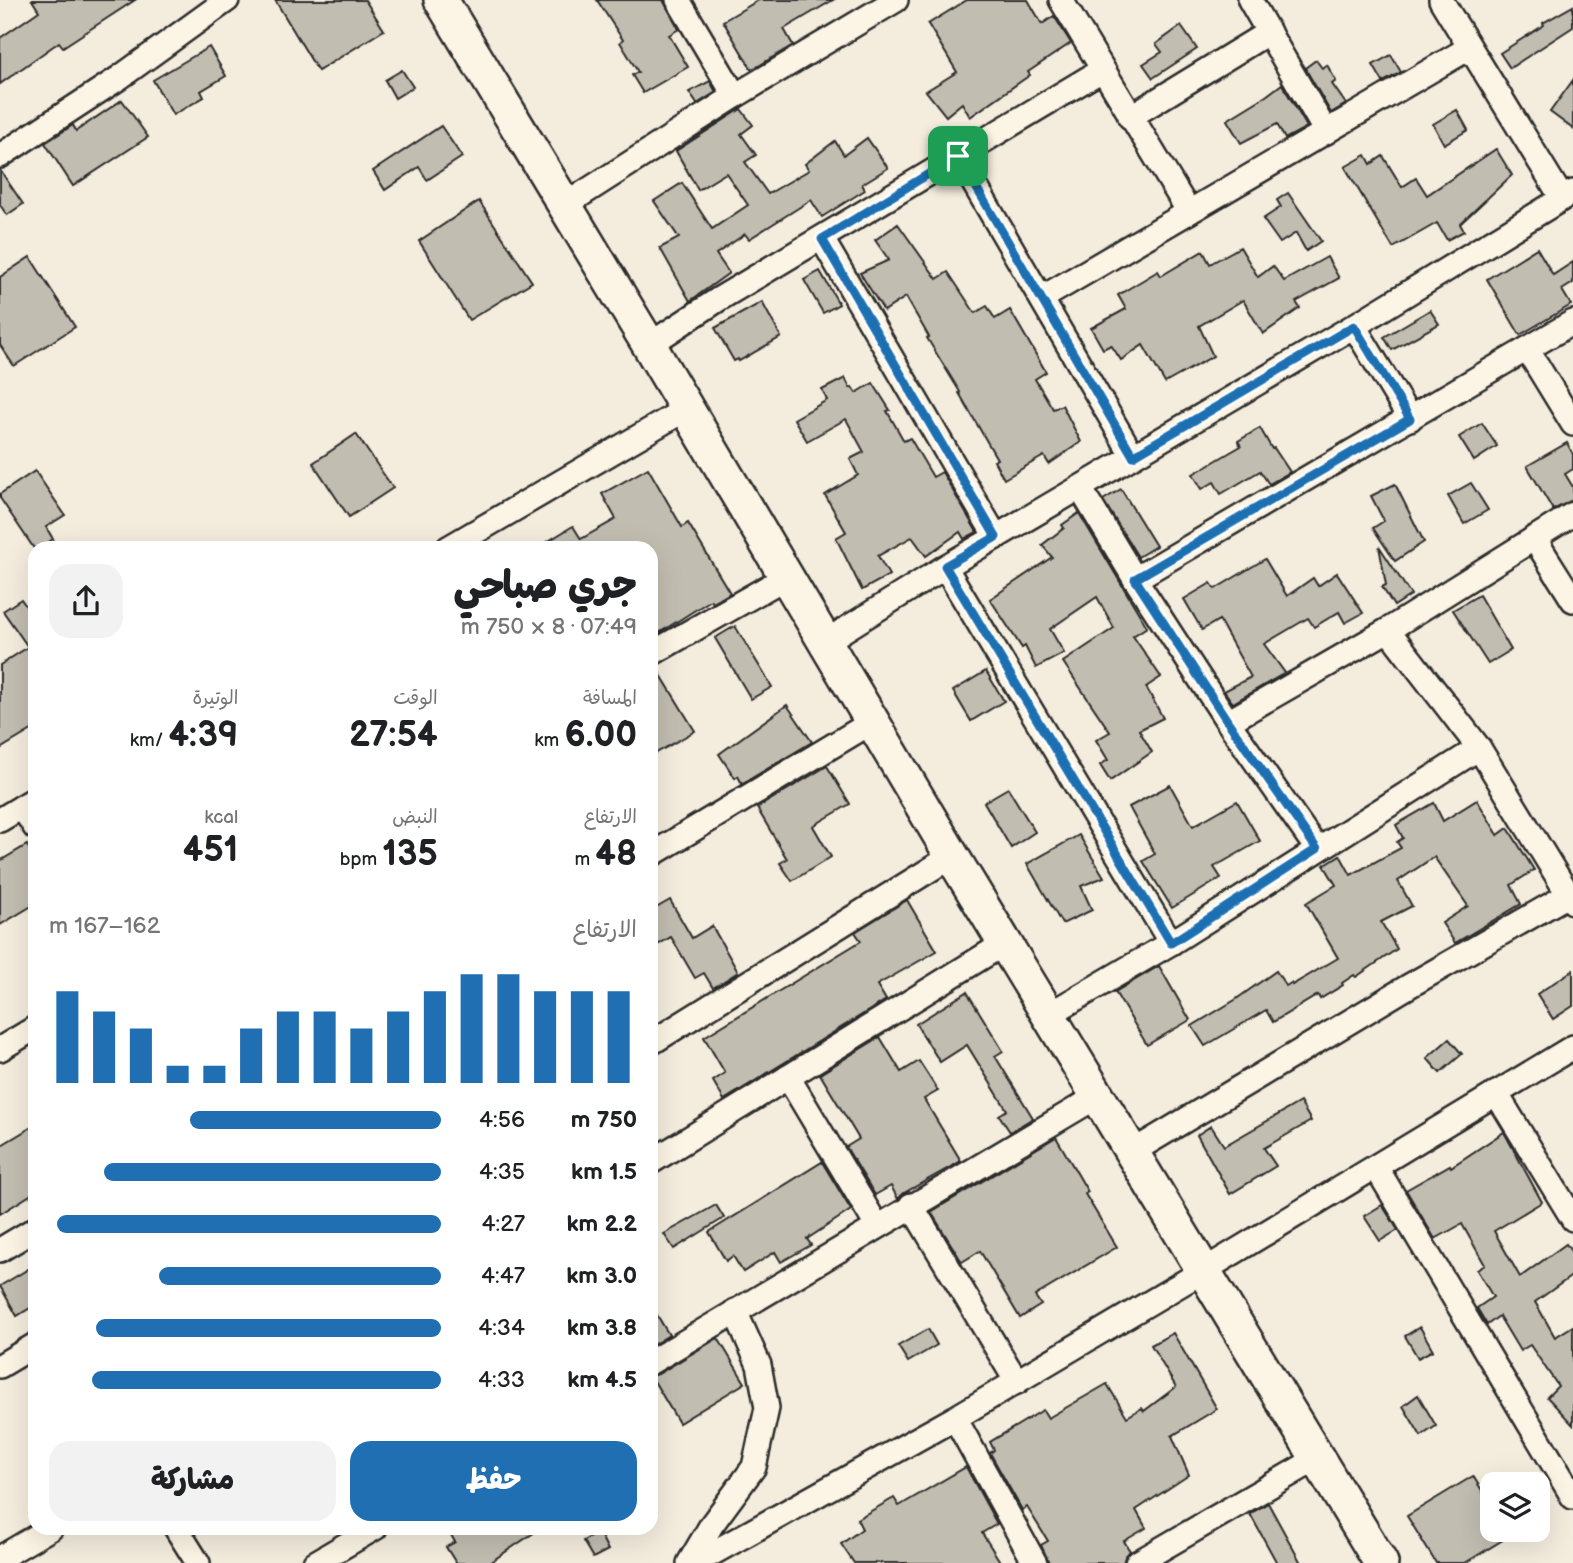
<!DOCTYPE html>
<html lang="ar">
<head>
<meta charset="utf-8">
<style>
	body { margin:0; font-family:"Balsamiq Sans","Playpen Sans Arabic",sans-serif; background:#f2f2f2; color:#202124; direction:rtl; height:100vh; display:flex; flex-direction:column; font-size:26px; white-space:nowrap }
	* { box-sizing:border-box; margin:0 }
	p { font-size:23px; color:#757577 }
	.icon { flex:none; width:38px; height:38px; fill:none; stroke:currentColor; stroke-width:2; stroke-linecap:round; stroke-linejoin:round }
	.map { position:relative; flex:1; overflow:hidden; direction:ltr }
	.sheet { position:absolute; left:28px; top:541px; width:630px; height:994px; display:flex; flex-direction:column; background:#fff; border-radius:21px; box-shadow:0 7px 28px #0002; direction:rtl }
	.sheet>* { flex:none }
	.tools { position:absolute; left:1480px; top:1472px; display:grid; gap:14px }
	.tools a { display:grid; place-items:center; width:70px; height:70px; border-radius:14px; background:#fff; box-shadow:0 7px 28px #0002; font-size:35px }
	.pin { position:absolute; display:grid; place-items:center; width:60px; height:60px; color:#fff; margin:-30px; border-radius:14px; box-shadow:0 4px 10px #0006 }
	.round { display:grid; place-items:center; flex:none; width:74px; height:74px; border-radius:21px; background:#f2f2f2 }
	.summary { display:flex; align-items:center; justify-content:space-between; height:119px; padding:0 21px }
	h1 { font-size:38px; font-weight:800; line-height:52px }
	.metrics { display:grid; grid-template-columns:repeat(3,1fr); gap:10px; height:119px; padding:7px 21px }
	.metrics div { display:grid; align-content:center }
	.metrics b { font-size:35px; font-weight:800 }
	.metrics small { font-size:19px; font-weight:400 }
	.metrics p { font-size:19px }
	.chart { height:196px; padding:14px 21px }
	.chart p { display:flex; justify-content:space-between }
	.chart svg { width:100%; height:126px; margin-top:7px; stroke:#1f6fb2; stroke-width:6 }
	.button { display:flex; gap:14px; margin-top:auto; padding:14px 21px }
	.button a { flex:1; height:80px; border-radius:21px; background:#1f6fb2; color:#fff; font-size:28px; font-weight:800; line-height:80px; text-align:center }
	.button a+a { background:#f2f2f2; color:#202124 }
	ul { padding:0 21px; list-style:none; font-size:23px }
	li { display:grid; grid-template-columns:112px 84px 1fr; align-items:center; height:52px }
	li i { height:18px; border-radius:9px; background:#1f6fb2 }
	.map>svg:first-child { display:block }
	.building { fill:#c2bdb1; stroke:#2b2b2b; stroke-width:2 }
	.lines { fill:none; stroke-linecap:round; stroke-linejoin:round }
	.minor-casing { stroke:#2b2b2b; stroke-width:28 }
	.highway-casing { stroke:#2b2b2b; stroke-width:38 }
	.minor { stroke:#fcf5e5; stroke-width:23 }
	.highway { stroke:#fcf5e5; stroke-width:33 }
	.route-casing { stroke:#fff; stroke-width:14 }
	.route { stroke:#1f6fb2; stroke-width:9 }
</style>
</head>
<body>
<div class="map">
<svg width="1573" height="1563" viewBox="0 0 1573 1563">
	<rect width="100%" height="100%" fill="#f4edde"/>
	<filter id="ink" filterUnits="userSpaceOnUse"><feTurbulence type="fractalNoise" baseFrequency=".0143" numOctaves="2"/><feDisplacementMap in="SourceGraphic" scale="14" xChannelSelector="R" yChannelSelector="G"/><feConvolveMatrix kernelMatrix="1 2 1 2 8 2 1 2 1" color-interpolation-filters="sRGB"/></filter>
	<g filter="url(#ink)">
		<g class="building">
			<polygon points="32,0 135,0 63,47 59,42 0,84 0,38 39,11"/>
			<polygon points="275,0 365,0 384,30 318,71"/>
			<polygon points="597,0 663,0 679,29 669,35 688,67 643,93 632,75 638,72 620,42 623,40"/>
			<polygon points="759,0 833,0 784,29 793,45 752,70 723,21"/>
			<polygon points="967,0 1028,0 1042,24 1054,16 1071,43 1028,72 1030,75 970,117 962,103 946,116 926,91 957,72 928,24"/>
			<polygon points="1573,6 1573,27 1510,68 1500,53 1544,25 1543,23"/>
			<polygon points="1181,26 1197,49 1153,78 1143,64 1162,52 1156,44"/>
			<polygon points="209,47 226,76 201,91 204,97 173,115 153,80"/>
			<polygon points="1391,55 1401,72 1383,82 1373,65"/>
			<polygon points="1316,60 1322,68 1327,65 1336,81 1332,84 1346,104 1331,113 1305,68"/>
			<polygon points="402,70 413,87 395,98 385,80"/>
			<polygon points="1573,80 1573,129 1550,112"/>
			<polygon points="710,81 716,92 697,104 689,92"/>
			<polygon points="1282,84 1307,127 1285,139 1277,124 1241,143 1227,120 1266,96"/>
			<polygon points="122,100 148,137 73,186 45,143 73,125 76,131"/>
			<polygon points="741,109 753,125 741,134 756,155 745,162 768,194 809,170 805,164 835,141 844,155 867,138 888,168 862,184 865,190 822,217 811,200 749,239 745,234 716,254 729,273 690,301 660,248 679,238 654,201 682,183 712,229 748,205 726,173 698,190 676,151"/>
			<polygon points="1457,110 1468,130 1444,144 1433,124"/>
			<polygon points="441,126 462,157 427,180 419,167 385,190 373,171"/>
			<polygon points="1496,149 1512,175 1460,224 1464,231 1447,240 1437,223 1393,248 1345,167 1366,155 1371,164 1383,156 1402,187 1416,178 1427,195"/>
			<polygon points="0,170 23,204 7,215 0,205"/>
			<polygon points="1288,193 1321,241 1306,251 1296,233 1280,243 1263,219 1281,207 1277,200"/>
			<polygon points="479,201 532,282 469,320 419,241"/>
			<polygon points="898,224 937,279 948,272 975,313 987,306 995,319 1010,310 1046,372 1035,379 1053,409 1062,405 1081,442 1049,464 1044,456 1004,479 994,461 997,459 959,393 960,392 927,338 929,337 906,297 884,311 860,273 889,260 875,240"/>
			<polygon points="1240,247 1258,277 1273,266 1284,281 1327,257 1339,278 1296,302 1300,308 1263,334 1243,300 1199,326 1213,356 1165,383 1143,345 1121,360 1111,345 1103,349 1091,328 1126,309 1118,295 1158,271 1161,276 1203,251 1210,264"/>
			<polygon points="1537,248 1553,275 1573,262 1573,283 1562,290 1571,305 1520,335 1487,279"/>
			<polygon points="30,257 75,327 14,366 0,345 0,277"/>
			<polygon points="820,271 839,304 823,313 804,280"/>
			<polygon points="762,302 781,337 739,361 738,359 734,361 715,328"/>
			<polygon points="1430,310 1439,324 1392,350 1384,337"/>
			<polygon points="845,378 850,388 852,387 856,393 873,383 890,410 887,411 904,441 910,438 933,477 942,472 977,532 964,539 960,532 926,556 912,537 878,556 889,575 862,590 836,538 846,532 825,495 858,475 850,459 864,452 846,419 807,441 794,419 827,400 822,390"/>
			<polygon points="1482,423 1497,446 1474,461 1459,437"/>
			<polygon points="1260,428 1272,449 1274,448 1290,472 1269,484 1260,471 1221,494 1214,482 1202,489 1193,474 1241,446 1238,441"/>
			<polygon points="356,434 393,488 349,517 313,463"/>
			<polygon points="1567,443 1573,454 1573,469 1565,474 1573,487 1573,500 1553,510 1527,466"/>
			<polygon points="648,468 682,527 688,523 730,593 713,603 711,600 651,638 651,548 537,548 573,526 581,539 616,519 602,494"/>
			<polygon points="35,471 65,515 46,527 53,539 40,548 35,548 35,550 0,498 0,494"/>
			<polygon points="1471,483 1488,510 1464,524 1448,496"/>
			<polygon points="1395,484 1424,542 1395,561 1373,528 1384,521 1371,496"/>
			<polygon points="1121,489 1156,546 1138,557 1103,500"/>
			<polygon points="1079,513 1147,627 1133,636 1161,677 1146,687 1163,718 1139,730 1152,752 1110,781 1100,765 1108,760 1096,740 1110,732 1063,662 1114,628 1097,597 1050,629 1064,653 1036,668 1025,646 1022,648 990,599 1052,557 1042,545 1064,528 1062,525"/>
			<polygon points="1379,546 1411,595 1394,606 1382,587 1386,585"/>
			<polygon points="1265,559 1287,596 1313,578 1318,586 1337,573 1363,613 1345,623 1339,612 1314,627 1308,618 1264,644 1285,673 1233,703 1224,691 1251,677 1219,620 1202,630 1184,599 1211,583 1215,589"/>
			<polygon points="1479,595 1511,650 1488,664 1453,610"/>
			<polygon points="21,599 35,619 35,728 0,749 0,665 28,647 3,611"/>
			<polygon points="735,626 772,687 751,699 715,638"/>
			<polygon points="656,667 695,731 651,756 651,668"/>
			<polygon points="986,671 1004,701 971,721 953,691"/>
			<polygon points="787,705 812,742 742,784 738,776 735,778 719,754"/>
			<polygon points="827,766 850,804 813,826 831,857 792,881 780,863 787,859 757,808"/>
			<polygon points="1170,785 1193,826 1237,801 1260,841 1214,867 1221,878 1172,908 1143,861 1155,854 1129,807"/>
			<polygon points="1008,788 1035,832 1011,848 984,802"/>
			<polygon points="1477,800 1498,835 1508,828 1534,870 1511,885 1521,904 1455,943 1442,923 1468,906 1434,857 1398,881 1412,906 1381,922 1397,949 1356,977 1354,975 1342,983 1343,985 1320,999 1318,995 1273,1022 1266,1010 1205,1046 1192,1026 1235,1000 1276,971 1286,986 1291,983 1292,985 1338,958 1306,903 1336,885 1324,865 1340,855 1351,875 1401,848 1397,842 1403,838 1396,825 1434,803 1443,821"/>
			<polygon points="1079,835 1104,877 1081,886 1092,910 1062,924 1027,864"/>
			<polygon points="27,845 35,859 35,904 0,925 0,861"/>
			<polygon points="670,900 692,938 712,926 738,972 713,988 704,973 695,978 671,937 651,949 651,911"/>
			<polygon points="907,900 937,951 877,985 886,1000 724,1100 713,1081 725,1073 704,1037 861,941 855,932"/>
			<polygon points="1159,966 1190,1020 1147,1045 1115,992"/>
			<polygon points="1573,970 1573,1006 1553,1019 1537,994"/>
			<polygon points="967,992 1003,1051 995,1056 1033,1118 1010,1132 999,1115 1007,1110 967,1045 940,1062 916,1024"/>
			<polygon points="880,1037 901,1072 919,1061 938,1091 924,1099 961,1161 904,1193 898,1199 891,1186 875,1195 846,1147 859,1139 820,1074"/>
			<polygon points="1449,1039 1462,1054 1440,1073 1427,1058"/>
			<polygon points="1300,1102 1311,1121 1264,1148 1276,1166 1230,1194 1197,1135 1211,1126 1224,1146"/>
			<polygon points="35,1125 35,1192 0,1214 0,1146"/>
			<polygon points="1504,1132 1542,1202 1494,1231 1520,1277 1566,1244 1573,1254 1573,1275 1535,1302 1555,1337 1573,1326 1573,1425 1547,1397 1558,1386 1530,1345 1520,1351 1499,1316 1487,1325 1477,1308 1493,1297 1477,1270 1485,1265 1462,1224 1435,1239 1406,1190 1450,1165 1451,1167"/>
			<polygon points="1056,1137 1088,1192 1085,1194 1117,1247 1035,1296 1041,1305 1020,1318 980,1251 962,1262 931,1212"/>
			<polygon points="822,1162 851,1210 807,1239 811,1245 781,1262 775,1252 743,1272 733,1256 726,1261 709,1232"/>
			<polygon points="716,1205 724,1218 674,1249 664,1234"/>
			<polygon points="1382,1205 1398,1230 1380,1241 1364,1216"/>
			<polygon points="35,1265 35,1305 17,1316 0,1286"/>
			<polygon points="651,1305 669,1335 651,1346"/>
			<polygon points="1420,1327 1433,1350 1418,1358 1405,1336"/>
			<polygon points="928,1329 937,1345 908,1362 898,1346"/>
			<polygon points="1173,1333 1217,1409 1172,1436 1189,1475 1136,1510 1146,1528 1124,1541 1130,1551 1125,1557 1123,1563 1049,1563 1041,1545 1048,1541 1027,1507 1022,1510 990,1453 994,1450 990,1442 1043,1410 1048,1418 1107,1384 1127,1417 1142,1408 1144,1411 1176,1387 1151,1345"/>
			<polygon points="718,1338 745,1383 679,1423 651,1376 658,1374"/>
			<polygon points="1418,1395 1436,1426 1421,1436 1403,1406"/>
			<polygon points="966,1467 997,1524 982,1533 1001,1563 854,1563 841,1544 862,1529 857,1519 894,1498 899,1506"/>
			<polygon points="1473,1476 1493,1508 1493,1530 1519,1530 1465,1563 1436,1563 1407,1516"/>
			<polygon points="1268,1503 1301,1563 1277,1563 1250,1514"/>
			<polygon points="447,1528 541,1528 489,1563 456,1563 446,1547 455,1542"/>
			<polygon points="599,1532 608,1550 593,1558 583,1541"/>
		</g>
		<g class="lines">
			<g class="minor-casing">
				<g id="minor">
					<polyline points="678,0 735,96"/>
					<polyline points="1061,0 1189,212"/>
					<polyline points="1250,0 1326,132"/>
					<polyline points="1441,0 1562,198"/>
					<polyline points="1130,117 1269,32"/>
					<polyline points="0,156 119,78 227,0"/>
					<polyline points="958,156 1133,456"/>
					<polyline points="565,205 735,96 896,0"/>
					<polyline points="822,239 996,537"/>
					<polyline points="1042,298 1469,48"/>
					<polyline points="1354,326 1410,419"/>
					<polyline points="649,345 719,299 1102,70"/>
					<polyline points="1527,349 1573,424"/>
					<polyline points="1080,488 1135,579 1228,722 1317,849"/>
					<polyline points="1534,538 1573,600"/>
					<polyline points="448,548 686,409"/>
					<polyline points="945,567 1171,943"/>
					<polyline points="1135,579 1573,322"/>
					<polyline points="1388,630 1479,748 1573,902"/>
					<polyline points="825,642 945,567 1354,326 1573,192"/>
					<polyline points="651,654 786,577"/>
					<polyline points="1228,722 1388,630 1573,514"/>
					<polyline points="22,807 35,827"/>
					<polyline points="0,820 35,799"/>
					<polyline points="651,855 872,722"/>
					<polyline points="1048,1015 1171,943 1479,748"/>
					<polyline points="651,1043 952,856"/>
					<polyline points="0,1049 35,1028"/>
					<polyline points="788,1077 877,1226"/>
					<polyline points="1496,1093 1573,1219"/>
					<polyline points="1132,1152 1409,986 1568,895"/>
					<polyline points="651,1162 1005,943"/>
					<polyline points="1376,1167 1573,1497"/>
					<polyline points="911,1205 1017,1382"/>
					<polyline points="0,1250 35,1229"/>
					<polyline points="651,1362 1098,1096"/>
					<polyline points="0,1366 35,1345"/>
					<polyline points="955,1418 1035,1563"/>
					<polyline points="176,1528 198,1563"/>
					<polyline points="0,1558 51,1528"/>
					<polyline points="315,1563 375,1528"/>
					<polyline points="689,1563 712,1524 754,1467 767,1408 759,1365 735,1311"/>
					<polyline points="695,1563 955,1418 1203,1271 1573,1047"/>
					<polyline points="1137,1563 1318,1458"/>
				</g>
			</g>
			<g class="highway-casing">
				<polyline id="highway" points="441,0 649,345 952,856 1381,1563"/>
			</g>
			<use href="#minor" class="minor"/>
			<use href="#highway" class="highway"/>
		</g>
	</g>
	<g class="lines" filter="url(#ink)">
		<g class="route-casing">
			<polygon id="route" points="958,156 1133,456 1354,326 1410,419 1135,579 1228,722 1317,849 1171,943 945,566 996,537 822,239"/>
		</g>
		<use href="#route" class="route"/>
	</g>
</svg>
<div class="tools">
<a><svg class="icon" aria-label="layers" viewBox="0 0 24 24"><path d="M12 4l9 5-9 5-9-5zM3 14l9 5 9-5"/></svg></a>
</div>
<div class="pin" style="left:958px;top:156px;background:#1e9e55"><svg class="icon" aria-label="arrive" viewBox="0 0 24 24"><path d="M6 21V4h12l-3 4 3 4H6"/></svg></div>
<section class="sheet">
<div class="summary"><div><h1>جري صباحي</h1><p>07:49 · 8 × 750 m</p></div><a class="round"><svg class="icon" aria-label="share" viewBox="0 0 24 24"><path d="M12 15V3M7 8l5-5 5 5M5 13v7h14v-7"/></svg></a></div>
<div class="metrics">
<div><p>المسافة</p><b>6.00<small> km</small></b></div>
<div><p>الوقت</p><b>27:54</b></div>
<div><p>الوتيرة</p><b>4:39<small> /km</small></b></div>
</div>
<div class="metrics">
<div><p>الارتفاع</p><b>48<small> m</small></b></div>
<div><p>النبض</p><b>135<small> bpm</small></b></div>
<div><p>kcal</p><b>451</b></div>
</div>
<div class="chart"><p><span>الارتفاع</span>162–167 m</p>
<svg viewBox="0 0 160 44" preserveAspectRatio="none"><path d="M5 44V12M15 44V19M25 44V25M35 44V38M45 44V38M55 44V25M65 44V19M75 44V19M85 44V25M95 44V19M105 44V12M115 44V6M125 44V6M135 44V12M145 44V12M155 44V12"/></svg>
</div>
<ul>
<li><b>750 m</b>4:56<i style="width:64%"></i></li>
<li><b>1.5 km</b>4:35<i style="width:86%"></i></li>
<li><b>2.2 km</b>4:27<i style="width:98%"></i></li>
<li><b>3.0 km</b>4:47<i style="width:72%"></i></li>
<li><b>3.8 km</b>4:34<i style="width:88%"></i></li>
<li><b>4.5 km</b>4:33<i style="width:89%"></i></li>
</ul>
<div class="button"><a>حفظ</a><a>مشاركة</a></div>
</section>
</div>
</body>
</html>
